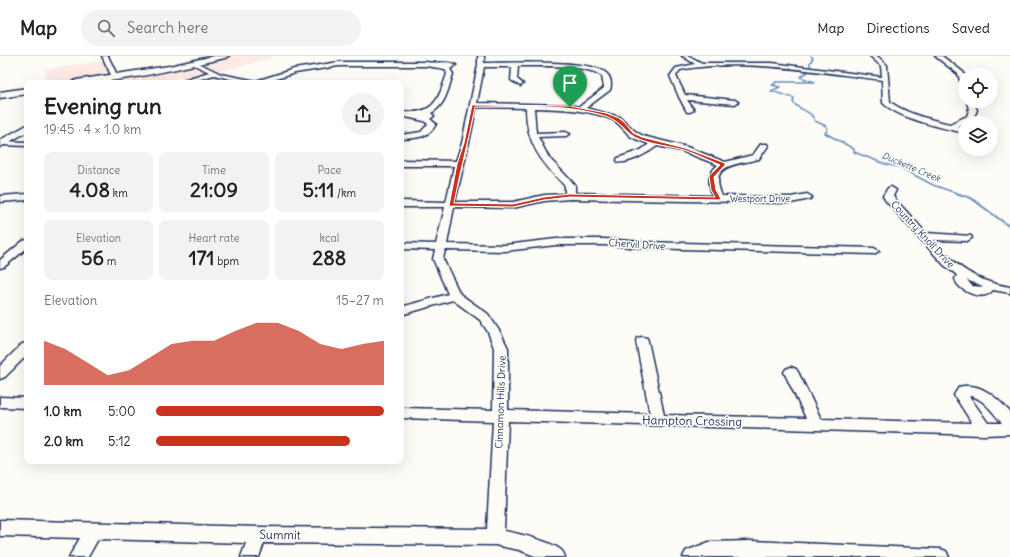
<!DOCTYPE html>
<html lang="en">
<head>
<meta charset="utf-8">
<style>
	body { margin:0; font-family:Delius,sans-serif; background:#f2f2f2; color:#202124; height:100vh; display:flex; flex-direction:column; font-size:15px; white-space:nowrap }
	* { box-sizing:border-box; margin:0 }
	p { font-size:13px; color:#757577 }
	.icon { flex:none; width:22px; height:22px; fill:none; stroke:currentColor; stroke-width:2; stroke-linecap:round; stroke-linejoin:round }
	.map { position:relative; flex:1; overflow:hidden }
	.sheet { position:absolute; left:24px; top:24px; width:380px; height:384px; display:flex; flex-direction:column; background:#fff; border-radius:8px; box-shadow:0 4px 16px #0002 }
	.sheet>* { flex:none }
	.fabs { position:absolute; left:958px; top:12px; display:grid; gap:8px }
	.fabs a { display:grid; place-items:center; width:40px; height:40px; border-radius:50%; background:#fff; box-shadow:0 4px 16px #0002; font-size:20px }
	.pin { position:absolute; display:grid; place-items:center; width:34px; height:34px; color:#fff; margin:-41px -17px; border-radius:50% 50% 50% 0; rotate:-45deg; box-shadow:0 0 4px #0007 }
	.pin .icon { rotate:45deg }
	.round { display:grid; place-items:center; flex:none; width:42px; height:42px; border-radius:21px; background:#f2f2f2 }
	.summary { display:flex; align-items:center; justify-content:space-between; height:68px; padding:0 20px }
	h1 { font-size:22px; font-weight:700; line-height:30px }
	.stats { display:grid; grid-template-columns:repeat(3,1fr); gap:6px; height:68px; padding:4px 20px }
	.stats div { display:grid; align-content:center; border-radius:8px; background:#f2f2f2; text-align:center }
	.stats b { font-size:20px; font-weight:700 }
	.stats small { font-size:11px; font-weight:400 }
	.stats p { font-size:11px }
	.chart { height:112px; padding:8px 20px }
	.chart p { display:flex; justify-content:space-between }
	.chart svg { width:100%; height:72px; margin-top:4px; fill:#c8321e; opacity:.7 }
	ul { padding:0 20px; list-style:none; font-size:13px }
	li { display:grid; grid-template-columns:64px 48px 1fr; align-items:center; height:30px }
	li i { height:10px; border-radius:5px; background:#c8321e }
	header { display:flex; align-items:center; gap:24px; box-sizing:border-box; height:56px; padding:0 20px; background:#fff; border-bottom:1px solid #e0e0e0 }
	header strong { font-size:19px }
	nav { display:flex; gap:22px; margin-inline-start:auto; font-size:14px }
	.search { width:280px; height:36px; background:#f2f2f2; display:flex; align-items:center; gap:10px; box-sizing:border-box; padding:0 14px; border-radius:22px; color:#757577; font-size:15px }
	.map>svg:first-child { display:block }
	.built { fill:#fdeae4 }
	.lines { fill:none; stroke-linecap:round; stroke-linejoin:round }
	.stream-far1 { stroke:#688cba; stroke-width:1.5 }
	.stream { stroke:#688cba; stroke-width:2 }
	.minor-casing { stroke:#1b2f5e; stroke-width:3 }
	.major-casing { stroke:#1b2f5e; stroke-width:3 }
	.minor { fill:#fdfcf7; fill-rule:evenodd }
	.major { fill:#fdfcf7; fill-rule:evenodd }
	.route { fill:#c8321e; stroke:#fff; fill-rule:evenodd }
	.labels { text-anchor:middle; stroke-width:3.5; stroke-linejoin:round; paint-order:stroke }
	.far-water-label { font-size:9px; font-style:italic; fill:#3b5684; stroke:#fdfcf7 }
	.far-street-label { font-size:9px; fill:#1b2f5e; stroke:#fdfcf7 }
	.street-label { font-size:10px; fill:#1b2f5e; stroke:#fdfcf7 }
	.near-street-label { font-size:12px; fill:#1b2f5e; stroke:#fdfcf7 }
</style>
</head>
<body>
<header>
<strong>Map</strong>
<div class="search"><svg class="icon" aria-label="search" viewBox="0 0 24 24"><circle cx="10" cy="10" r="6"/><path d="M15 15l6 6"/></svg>Search here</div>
<nav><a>Map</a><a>Directions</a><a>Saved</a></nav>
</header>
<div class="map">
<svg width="1010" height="501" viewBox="0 0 1010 501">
	<rect width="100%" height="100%" fill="#fdfcf7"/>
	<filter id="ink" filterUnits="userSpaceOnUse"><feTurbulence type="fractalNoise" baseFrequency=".025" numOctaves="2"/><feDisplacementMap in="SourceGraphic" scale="8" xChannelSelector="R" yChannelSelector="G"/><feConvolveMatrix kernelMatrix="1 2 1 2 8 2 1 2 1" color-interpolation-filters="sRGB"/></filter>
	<g filter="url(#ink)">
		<g class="built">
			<polygon points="233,0 273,0 270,2 219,16 199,8"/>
			<polygon points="103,5 110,19 59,27 47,27 45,13"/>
			<polygon points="193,9 205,17 152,27 113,27 129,20"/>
		</g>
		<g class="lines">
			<g class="stream-far1">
				<polyline points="810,12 810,7 813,2 811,0"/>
				<path d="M808 16 800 21 815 26H775V28L772 29 780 31 771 35 794 42 793 46C799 55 810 53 815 65L826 70 828 73 825 77 854 93V96L885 108 899 111 933 129 956 137"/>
			</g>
			<polyline class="stream" points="953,136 971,142 1010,171"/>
			<g class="minor-casing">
				<g id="minor">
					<polygon points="102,0 108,0 118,21 117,22 112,21"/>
					<path d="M478 0H484V7C507 7 592 3 606 17 611 21 612 28 610 34L586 52 620 61 635 75 643 80 687 91 725 106 753 99 761 88H767L768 90 759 103C735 109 708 108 722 140L791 141 807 138 812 141 810 143 791 147 570 143 544 145 513 152 454 151 447 188 505 189 556 183H605L643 186 874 192 879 195 874 198 643 192 605 189H556L505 195 445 194 443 203 460 238 488 258 500 276 508 292V354L650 358 636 285 637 282 642 281 647 282 648 285 664 359 806 362 784 316 786 313 791 311 796 313 798 316 821 363 972 367 954 339 959 331C980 325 997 342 1010 356V378L984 379 508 365 504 475C517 477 554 486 562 495 564 497 564 499 565 501H538L519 494 495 489 264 487 259 501H241L246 487 98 483 88 501H69L80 482 0 480V464L258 471 487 473 493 365 401 362V352L493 354 494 292 488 276 480 264 453 244 401 259V251L448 238 433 203 435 194 401 193V187L436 188 445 151H401V145L446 146 454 110H401V104L456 105 462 87 478 9ZM518 10C539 10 586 8 602 20L604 32 579 51 570 49 477 47 484 11H512L511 24 520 30 523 28 517 23ZM476 51 526 52C526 87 541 106 565 130V138L544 139 513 146H455C462 114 471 83 476 51ZM534 52C560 53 589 53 613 64 620 68 624 74 629 79 635 84 642 85 649 88L641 94 618 102 617 104 618 106C629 108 648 97 657 90L682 95 718 109C707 118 708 127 713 140L575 137V129L549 102 538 81 566 80 570 78 566 76 536 77ZM969 340C983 341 993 357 1002 367H988Z"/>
					<path d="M682 0H689L702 7H772L882 21 881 10 870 0H877L887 9 890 46C909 59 929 63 950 68L967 60 969 54 967 45H973L977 54 973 63 958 70 965 73V77C943 72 899 63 883 47L882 24C816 16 746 2 680 14L676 20 685 39 735 44 738 46 735 48 687 44 694 54 690 56H687L679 41 670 20 676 12 695 8Z"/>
					<polygon points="935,0 942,0 963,16 965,20 965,33 962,31 958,18"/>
					<path d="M194 5 221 18 256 25 294 13 339 6H426C436 8 448 4 456 9L450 13 453 18C448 33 446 49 431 57L434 60 430 63 436 68C429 82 416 82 402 83L401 79 421 76 428 68 424 65 401 60V56C435 58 437 46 447 18L445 13 426 10H339L295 17 264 27H246L214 19 188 27H181L186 23 209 16 192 8V6Z"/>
					<polygon points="0,85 27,86 27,90 1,89"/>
					<path d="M891 131 896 134 893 140 895 143 926 177 971 180 972 182 967 185 932 184C956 210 974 225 1010 231V237L993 234C991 236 990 237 988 238 979 243 958 235 955 223L957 219 944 209 886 145 883 140 888 132ZM967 224 983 231 972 230Z"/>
					<polygon points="27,138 27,144 0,146 0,140"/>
					<polygon points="27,184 27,192 4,211 0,212 0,204 23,185"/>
					<polygon points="27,287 27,299 5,321 0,323 0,310 22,288"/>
					<polygon points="0,341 27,342 27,352 0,351"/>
					<polygon points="751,485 940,493 946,495 949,501 683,501 686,495 709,486"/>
				</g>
			</g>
			<g class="major-casing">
				<g id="major">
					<path d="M214 0H229L225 2C175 13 123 27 72 27L76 24 169 10Z"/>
					<polygon points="27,32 27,38 0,42 0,36"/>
					<polygon points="27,69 27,76 0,91 0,84"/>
				</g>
			</g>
			<use href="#minor" class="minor"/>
			<use href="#major" class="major"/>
		</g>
	</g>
	<path class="route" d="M472 49 570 50 606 57 619 62 625 67 633 77 642 81 685 92 725 107V109L714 121 716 134 721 143 719 144 570 141 544 144 513 151 449 150 457 108 464 87ZM475 51C518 51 564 47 605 60 622 65 625 78 639 83 654 89 669 90 684 94 696 98 708 104 720 109L709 120 711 134 715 141 570 138 544 141 513 148 454 147C460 115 469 83 475 51Z"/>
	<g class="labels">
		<g class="far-water-label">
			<text transform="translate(911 111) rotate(23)" y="3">Duckette Creek</text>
		</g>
		<g class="far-street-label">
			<text x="760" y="146">Westport Drive</text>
		</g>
		<g class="street-label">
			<text transform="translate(923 178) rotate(47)" y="4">Country Knoll Drive</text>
			<text transform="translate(637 188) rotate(4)" y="4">Chervil Drive</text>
			<text transform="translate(500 346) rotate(-88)" y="4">Cinnamon Hills Drive</text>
		</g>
		<g class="near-street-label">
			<text transform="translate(692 365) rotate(1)" y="4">Hampton Crossing</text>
			<text transform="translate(280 479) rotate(1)" y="4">Summit</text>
		</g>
	</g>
</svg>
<div class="fabs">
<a><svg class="icon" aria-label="locate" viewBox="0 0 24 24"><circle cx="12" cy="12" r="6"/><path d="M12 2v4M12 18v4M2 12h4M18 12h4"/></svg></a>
<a><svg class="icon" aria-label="layers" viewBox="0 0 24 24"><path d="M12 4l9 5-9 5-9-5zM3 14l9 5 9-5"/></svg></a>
</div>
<div class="pin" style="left:570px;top:51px;background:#1e9e55"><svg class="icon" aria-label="arrive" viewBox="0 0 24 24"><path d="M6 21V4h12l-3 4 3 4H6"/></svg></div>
<section class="sheet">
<div class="summary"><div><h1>Evening run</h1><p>19:45 · 4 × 1.0 km</p></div><a class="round"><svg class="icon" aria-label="share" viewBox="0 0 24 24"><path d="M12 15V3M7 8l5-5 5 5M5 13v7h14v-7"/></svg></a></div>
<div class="stats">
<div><p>Distance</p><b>4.08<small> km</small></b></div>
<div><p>Time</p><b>21:09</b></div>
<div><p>Pace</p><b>5:11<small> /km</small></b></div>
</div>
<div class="stats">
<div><p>Elevation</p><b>56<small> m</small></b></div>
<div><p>Heart rate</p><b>171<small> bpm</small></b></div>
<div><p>kcal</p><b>288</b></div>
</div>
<div class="chart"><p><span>Elevation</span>15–27 m</p>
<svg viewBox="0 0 160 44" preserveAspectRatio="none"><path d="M0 44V17L10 22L20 30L30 38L40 35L50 27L60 19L70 17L80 17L90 11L100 6L110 6L120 11L130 19L140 22L150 19L160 17V44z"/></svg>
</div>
<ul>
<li><b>1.0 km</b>5:00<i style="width:100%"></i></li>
<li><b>2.0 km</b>5:12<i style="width:85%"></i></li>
</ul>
</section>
</div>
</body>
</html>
